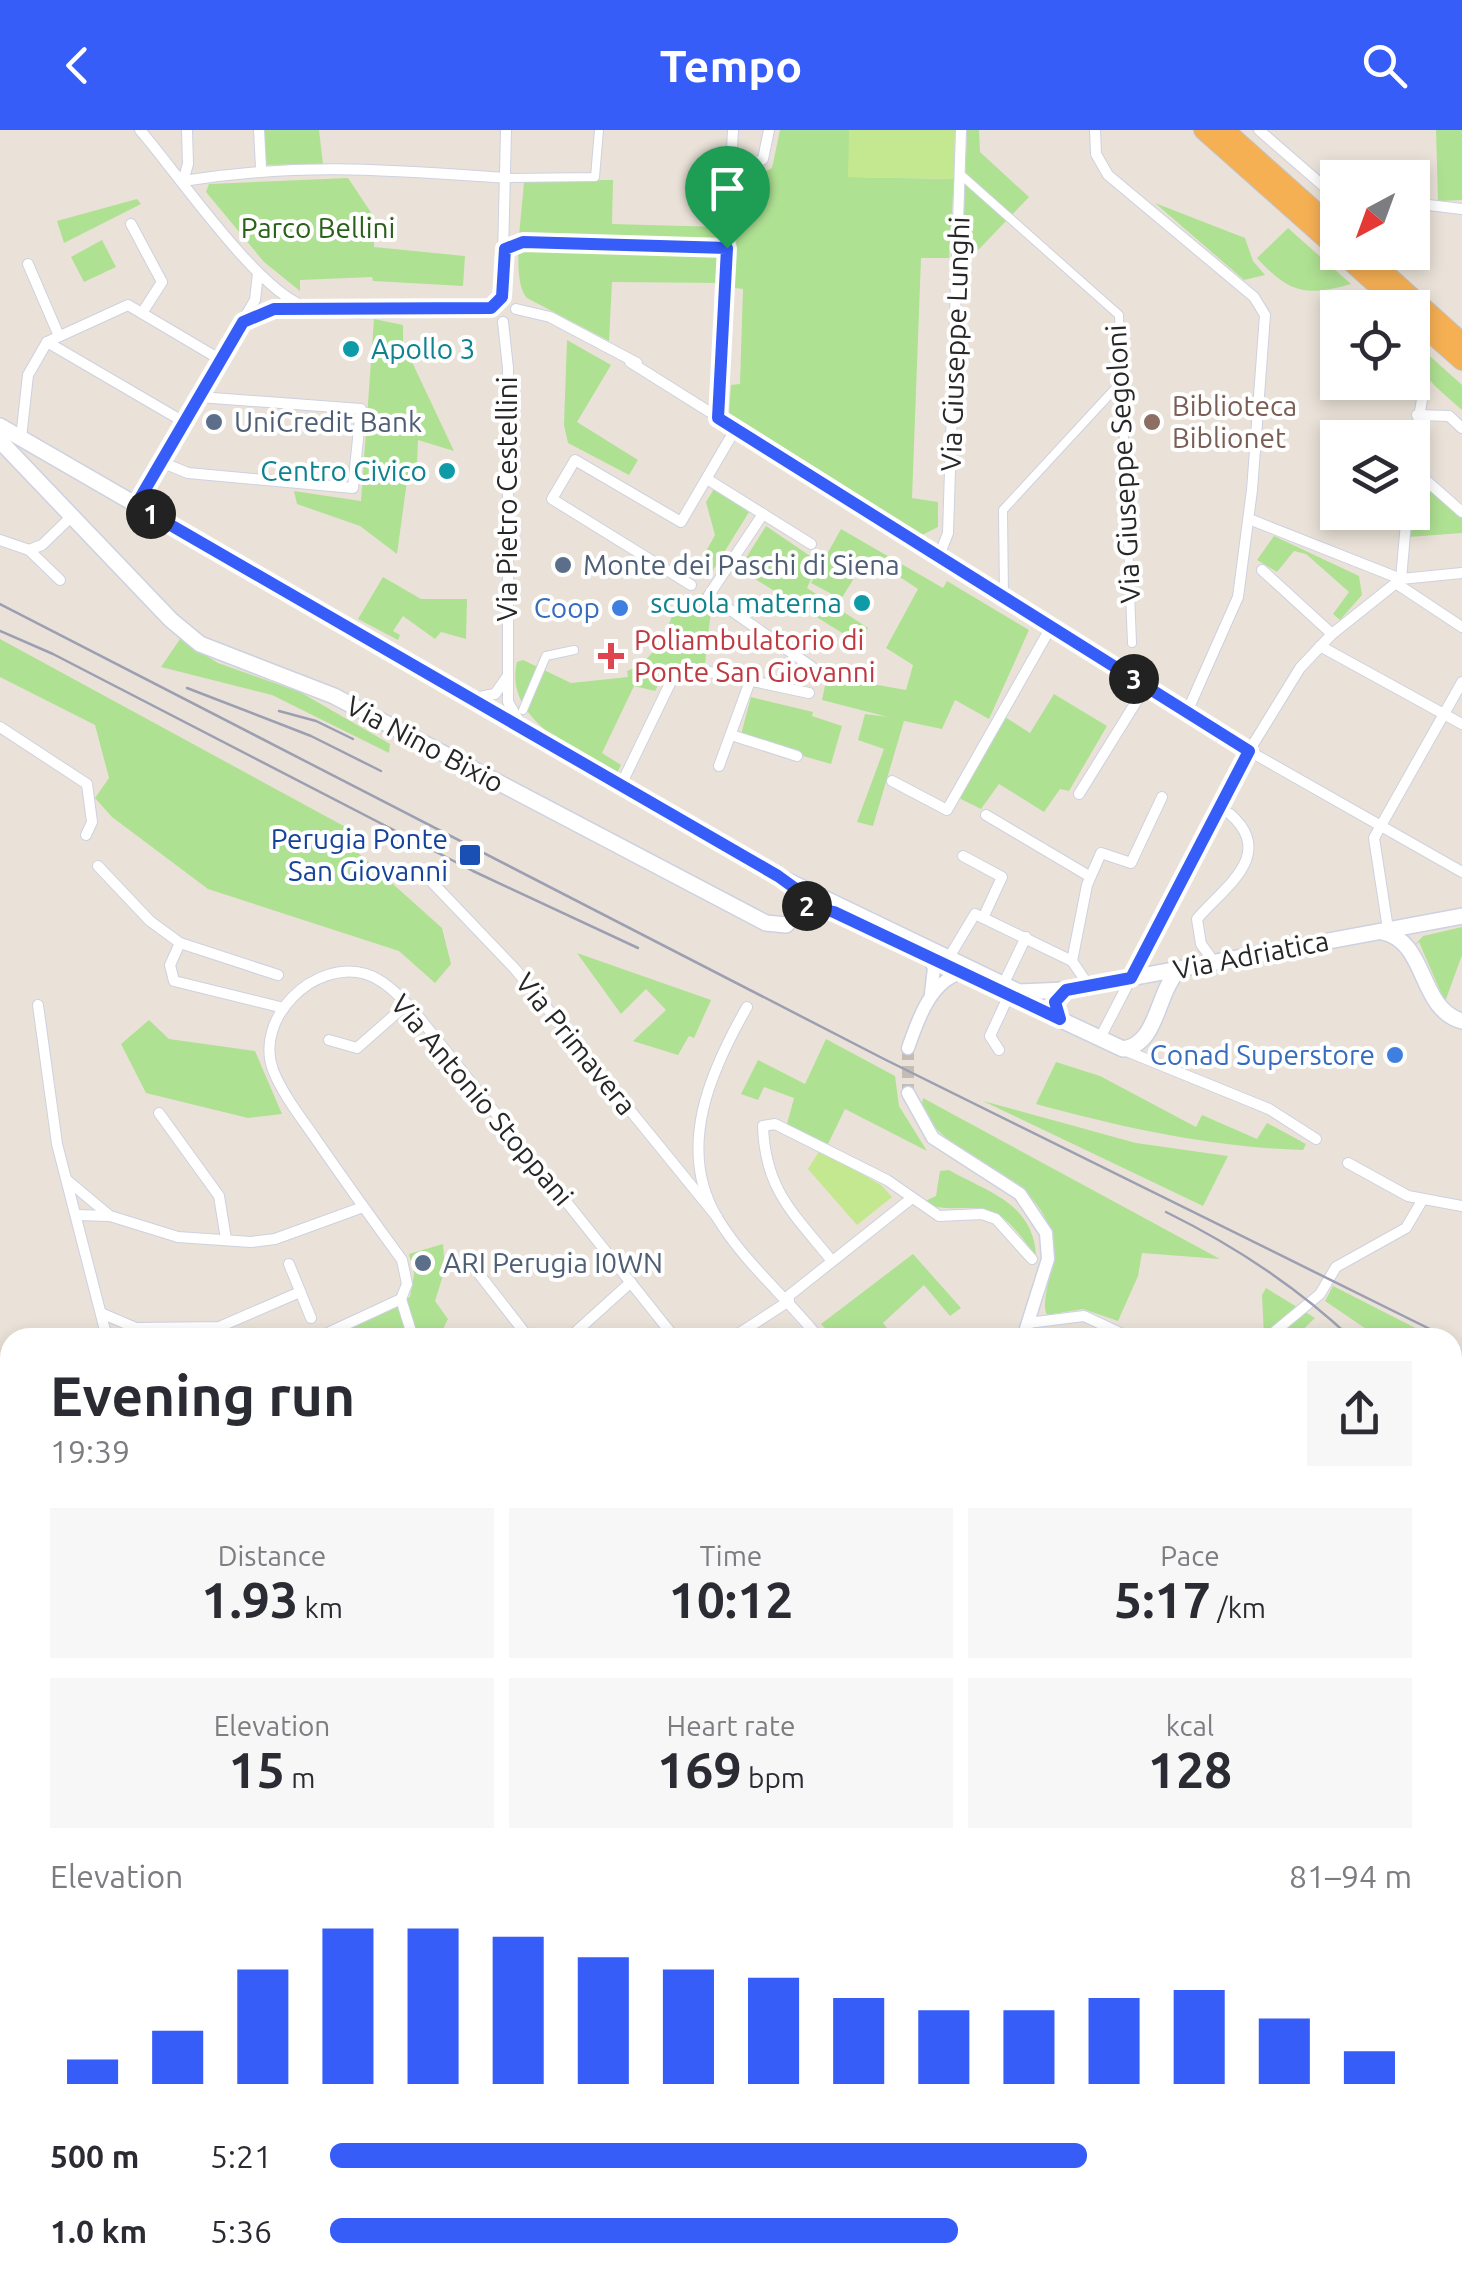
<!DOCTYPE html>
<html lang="en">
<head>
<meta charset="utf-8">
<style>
	body { margin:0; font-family:Ubuntu,sans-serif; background:#f7f7f7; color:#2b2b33; height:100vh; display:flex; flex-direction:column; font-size:38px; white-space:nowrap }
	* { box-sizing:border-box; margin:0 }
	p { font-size:32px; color:#7c7c81 }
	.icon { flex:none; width:55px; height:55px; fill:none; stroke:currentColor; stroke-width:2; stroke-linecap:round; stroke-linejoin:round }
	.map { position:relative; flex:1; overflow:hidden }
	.side { position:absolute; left:0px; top:1198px; width:1462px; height:962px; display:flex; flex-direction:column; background:#fff; border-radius:30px 30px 0 0; box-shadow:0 5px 15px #0003 }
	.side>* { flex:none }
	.needle { width:65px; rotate:221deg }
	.controls { position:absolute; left:1320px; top:30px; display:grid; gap:20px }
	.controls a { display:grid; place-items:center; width:110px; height:110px; border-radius:0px; background:#fff; box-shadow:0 5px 15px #0003; font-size:50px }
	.pin { position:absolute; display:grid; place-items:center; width:85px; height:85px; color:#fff; margin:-102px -42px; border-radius:50% 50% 50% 0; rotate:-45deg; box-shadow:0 0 10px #0007 }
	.pin .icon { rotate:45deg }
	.km { position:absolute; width:50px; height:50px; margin:-25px; border-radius:50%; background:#222; color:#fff; font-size:28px; line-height:50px; text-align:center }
	.round { display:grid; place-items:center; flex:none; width:105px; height:105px; border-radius:0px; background:#f7f7f7 }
	.head { display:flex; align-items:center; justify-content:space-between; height:170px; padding:0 50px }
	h1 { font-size:55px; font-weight:700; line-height:75px }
	.metrics { display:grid; grid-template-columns:repeat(3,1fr); gap:15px; height:170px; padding:10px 50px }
	.metrics div { display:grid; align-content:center; border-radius:0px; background:#f7f7f7; text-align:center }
	.metrics b { font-size:50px; font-weight:700 }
	.metrics small { font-size:28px; font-weight:400 }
	.metrics p { font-size:28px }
	.chart { height:280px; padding:20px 50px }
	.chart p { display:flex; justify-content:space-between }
	.chart svg { width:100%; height:180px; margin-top:10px; stroke:#365df8; stroke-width:6 }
	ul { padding:0 50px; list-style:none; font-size:32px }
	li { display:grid; grid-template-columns:160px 120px 1fr; align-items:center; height:75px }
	li i { height:25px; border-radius:12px; background:#365df8 }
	header { display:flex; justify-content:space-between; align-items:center; height:130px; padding:0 50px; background:#365df8; color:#fff; font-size:45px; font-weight:700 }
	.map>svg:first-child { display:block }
	.green { fill:#afe193 }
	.pitch { fill:#c4e88f }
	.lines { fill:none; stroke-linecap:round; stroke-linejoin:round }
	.stream { stroke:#6acced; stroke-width:2.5 }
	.tertiary-tunnel { stroke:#c3bdb5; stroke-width:12; stroke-dasharray:12 6; stroke-linecap:butt }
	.pedestrian-casing { stroke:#cdd1e0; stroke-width:10 }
	.minor-casing { stroke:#cdd1e0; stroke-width:12 }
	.tertiary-casing { stroke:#cdd1e0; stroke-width:15 }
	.secondary-casing { stroke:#cdd1e0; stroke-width:18 }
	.trunk-casing { stroke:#c3c3c3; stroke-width:20 }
	.pedestrian { stroke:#fff; stroke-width:8 }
	.minor { stroke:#fff; stroke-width:10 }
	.tertiary { stroke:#fff; stroke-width:12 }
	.secondary { stroke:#fff; stroke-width:15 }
	.trunk { stroke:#f6b054; stroke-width:18 }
	.rail { stroke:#9b9fb1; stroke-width:2.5 }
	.route-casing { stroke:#fff; stroke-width:20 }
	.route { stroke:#365df8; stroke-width:12 }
	.culture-dot { fill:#0f9aa8; stroke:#fff; stroke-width:4 }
	.service-dot { fill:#5c6f8a; stroke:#fff; stroke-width:4 }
	.education-dot { fill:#8d6e63; stroke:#fff; stroke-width:4 }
	.shop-dot { fill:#3f7fe0; stroke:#fff; stroke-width:4 }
	.health-dot { fill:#e0444e; stroke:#fff; stroke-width:4 }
	.transit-dot { fill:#1a4fb4; stroke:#fff; stroke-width:4 }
	.labels { text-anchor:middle; stroke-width:8; stroke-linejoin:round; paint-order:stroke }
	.park-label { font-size:28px; fill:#296119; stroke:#fff }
	.street-label { font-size:28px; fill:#272727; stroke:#fff }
	.culture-label { font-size:28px; fill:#0d838f; stroke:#fff; text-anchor:end }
	.education-label { font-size:28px; fill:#785e54; stroke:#fff; text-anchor:start }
	.service-label { font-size:28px; fill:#4e5e75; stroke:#fff; text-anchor:start }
	.shop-label { font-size:28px; fill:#366cbe; stroke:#fff; text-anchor:end }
	.health-label { font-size:28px; fill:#be3a42; stroke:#fff; text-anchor:start }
	.transit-label { font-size:28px; fill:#164399; stroke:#fff; text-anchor:end }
</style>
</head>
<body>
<header><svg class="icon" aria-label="back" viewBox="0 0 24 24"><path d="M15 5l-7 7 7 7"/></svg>Tempo<svg class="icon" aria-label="search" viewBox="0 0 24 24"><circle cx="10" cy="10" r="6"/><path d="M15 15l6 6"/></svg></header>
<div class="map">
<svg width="1462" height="2158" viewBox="0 0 1462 2158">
	<rect width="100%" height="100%" fill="#eae2d8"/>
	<g class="green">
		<polygon points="264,0 319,0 323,34 265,35"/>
		<polygon points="780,0 849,0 849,47 954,49 949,128 921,128 912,368 938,372 938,397 922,405 729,283 731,255 740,254 743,159 734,158 739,55 772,38"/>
		<polygon points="967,0 979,0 980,22 1029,67 962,137"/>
		<polygon points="1436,0 1462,0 1462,70 1438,71"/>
		<polygon points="348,48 374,87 374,117 465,126 463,156 373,151 372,147 300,150 300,161 264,132 206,62 209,54"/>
		<path d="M524 50H613L612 94 722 97 721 153 612 152 609 211 527 168C510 150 523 79 524 50Z"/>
		<polygon points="137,69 141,74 64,113 57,91"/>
		<polygon points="1155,73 1245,108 1253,131 1265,145 1244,150"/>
		<path d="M1288 98 1351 154C1306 167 1289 163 1257 128Z"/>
		<polygon points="102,110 116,137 84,152 71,127"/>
		<polygon points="374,189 403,195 403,213 454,321 418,310 417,332 409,336 397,424 360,396 297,374 294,361 361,371"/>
		<polygon points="567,210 611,235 577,292 638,330 629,345 568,313 564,295"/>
		<path d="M1412 210 1462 255V280C1440 260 1413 242 1412 210Z"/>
		<polygon points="1415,346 1462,388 1462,403 1408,407"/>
		<polygon points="714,359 749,382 710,445 698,436 715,405 706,372"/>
		<polygon points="766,396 819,432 807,458 868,498 860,514 739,439"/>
		<polygon points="841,399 943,458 947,451 1029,500 989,589 955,570 942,599 904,591 873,696 857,692 884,619 858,610 865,584 888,587 822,570 827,546 906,560 913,535 886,518 918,459 868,426 841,469 811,453"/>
		<polygon points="1274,406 1359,446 1362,465 1340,490 1333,484 1349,462 1306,424 1294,421 1277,442 1257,430"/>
		<polygon points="383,447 421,469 467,469 466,509 441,502 435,509 403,486 393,501 400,505 398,510 358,489"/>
		<path d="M704 463 712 471 705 534 669 535 655 561 634 556 602 623 621 635 617 643C578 622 503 590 517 532L523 530 571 553 628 547 627 541C654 531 670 500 675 473Z"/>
		<polygon points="0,509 364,707 356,721 442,798 451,834 435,853 399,821 208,759 112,687 95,668 109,648 95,595 0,547"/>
		<polygon points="180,509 218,533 300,562 390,614 389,623 272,565 161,537"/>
		<polygon points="1054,564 1107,596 1069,661 1060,659 1044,682 999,654 981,679 959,668 1005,587 1030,603"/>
		<polygon points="751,567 813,582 812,586 842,596 831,634 740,608"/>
		<polygon points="1462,797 1462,825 1445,872 1419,812 1414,816 1423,806"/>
		<polygon points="577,823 711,870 694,908 689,906 678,925 633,911 666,880 646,859 621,884"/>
		<polygon points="149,890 169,909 255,921 282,984 248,988 146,963 121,914"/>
		<polygon points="826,909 895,946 899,976 927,1021 845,979 828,1014 787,994 794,968 764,957 758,970 741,964 758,930 805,954"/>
		<path d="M1056 932 1100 946 1196 997 1202 985 1257 1009 1267 993 1306 1014 1303 1020C1211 1017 1124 998 1036 974Z"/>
		<path d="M923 968 1220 1129 1142 1123 1138 1146 1118 1191 1083 1179 1047 1185C1037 1166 1068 1121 1040 1079 1011 1035 955 1031 921 980Z"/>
		<polygon points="983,971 1136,1013 1228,1026 1203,1076"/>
		<path d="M949 1040C985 1061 1033 1072 1036 1125 1024 1112 1011 1090 995 1083 972 1072 949 1085 923 1072L936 1066 940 1041Z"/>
		<polygon points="443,1114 445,1139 435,1171 448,1189 439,1207 323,1208 410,1167 414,1144 409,1124"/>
		<polygon points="913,1124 961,1178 950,1186 924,1155 883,1193 894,1207 833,1207 821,1194"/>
		<polygon points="1333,1156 1433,1207 1378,1207 1325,1171"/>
		<polygon points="1266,1158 1315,1188 1295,1207 1264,1207 1262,1165"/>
		<polygon points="10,1600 10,1717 0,1714 0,1601"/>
		<polygon points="10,1740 10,2150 197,2150 201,2158 0,2158 0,1755"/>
		<polygon points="663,2150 832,2150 828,2158 673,2158"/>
	</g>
	<g class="pitch">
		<polygon points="849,0 955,0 954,49 848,47"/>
		<polygon points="820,1020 881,1055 892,1067 857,1095 808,1039"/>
	</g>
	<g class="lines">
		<g class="stream">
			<polyline points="1452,1814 1462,1875"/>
			<polyline points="1452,1992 1462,1979"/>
			<polyline points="1370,2150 1370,2158"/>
		</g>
		<polyline class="tertiary-tunnel" points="908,918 908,963"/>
		<g class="pedestrian-casing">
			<g id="pedestrian">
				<polyline points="960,44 1119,185 1132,513"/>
				<polyline points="507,48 595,47 599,0"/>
				<polyline points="505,119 523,112 546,112 727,118"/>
				<polyline points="1004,467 1003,380 1123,250"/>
				<polyline points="523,580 546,526 574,520"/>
			</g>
		</g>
		<g class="minor-casing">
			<g id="minor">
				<path d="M140 0C175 40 260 165 307 177 356 190 439 179 491 178"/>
				<path d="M187 0 188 34 183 51C300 32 391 40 507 48"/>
				<polyline points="259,0 261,38"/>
				<polyline points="1095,0 1096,24 1108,45 1254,167 1265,185 1252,360 1238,467 1187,582"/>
				<polyline points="1259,0 1328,60 1338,61"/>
				<polyline points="731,38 750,37 763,29 769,0"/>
				<polyline points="1412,73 1462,79"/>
				<polyline points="131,94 162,152 142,183"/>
				<polyline points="28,134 59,206"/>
				<polyline points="502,167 506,0"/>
				<polyline points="516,179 550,187 637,233"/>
				<polyline points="244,191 274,179 304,178"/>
				<polyline points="503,192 508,238 508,572 520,593"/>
				<polyline points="47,212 128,175 221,230"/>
				<polyline points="47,212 184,292"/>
				<polyline points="630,232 1249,621 1462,742"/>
				<polyline points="1412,238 1420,243 1424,258 1412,327"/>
				<polyline points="1417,285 1449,286 1462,298"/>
				<polyline points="718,287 733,0"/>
				<polyline points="21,308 28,245 47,212"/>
				<polyline points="161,332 188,343 353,358 361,279 199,267"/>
				<polyline points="1412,338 1462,382"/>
				<polyline points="707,349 811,414"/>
				<polyline points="135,375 255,170 258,143"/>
				<polyline points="763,384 709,465 812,537"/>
				<polyline points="1249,389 1401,449 1462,443"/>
				<polyline points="0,410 29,420 60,450"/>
				<polyline points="29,420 42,415 72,386"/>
				<polyline points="939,426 948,403 961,0"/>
				<polyline points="1262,440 1332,504"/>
				<polyline points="1397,454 1462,497"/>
				<polyline points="691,455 552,369 575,330 681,392 736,298"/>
				<polyline points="1320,516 1462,594"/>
				<polyline points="474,568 495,564 507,547"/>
				<polyline points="0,597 87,654 92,692 86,705"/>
				<polyline points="731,605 797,626"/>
				<polyline points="719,636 750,551"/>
				<polyline points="892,651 947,680 1051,497"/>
				<polyline points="620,657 676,541 686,537 809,563"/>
				<polyline points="1079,664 1146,556"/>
				<polyline points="986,685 1089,746"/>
				<polyline points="963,726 1002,747 983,788"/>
				<polyline points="98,736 150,791 180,813 170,835 174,851 284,878"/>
				<polyline points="428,748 515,839 717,1087"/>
				<polyline points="1388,799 1374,708 1462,552"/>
				<polyline points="180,813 278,845"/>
				<polyline points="948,829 975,784 1072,831"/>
				<path d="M1214 832 1201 814 1197 789C1223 758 1277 725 1230 684"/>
				<polyline points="1003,855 1026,807"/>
				<polyline points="1089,856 1072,831 1087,755 1101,723 1131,733 1162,667"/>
				<polyline points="38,875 57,1014 107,1208"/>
				<path d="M747 877C711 940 675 1019 718 1089 744 1132 787 1168 819 1208"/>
				<polyline points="1100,908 1249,621 1300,538 1332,504 1401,449 1407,382"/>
				<polyline points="329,910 357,918 407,874"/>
				<polyline points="999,920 990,906 1009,865"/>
				<polyline points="1124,920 1269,979 1316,1009"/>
				<polyline points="159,983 219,1066 226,1109"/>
				<polyline points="1348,1033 1408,1066 1462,1076"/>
				<polyline points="67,1050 110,1086 178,1107 251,1112 275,1109 363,1077"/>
				<polyline points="76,1085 109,1086"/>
				<path d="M832 1131C794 1084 765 1060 763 996L775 994 887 1050 939 1086 982 1084 996 1089 1032 1129"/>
				<polyline points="289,1134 311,1188"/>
				<polyline points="472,1135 529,1208"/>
				<polyline points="786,1168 912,1068"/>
				<path d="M401 1169 407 1154 402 1130C372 1089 342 1047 313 1005 299 985 282 963 273 940 254 888 314 829 366 844 385 850 400 867 414 881L675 1208"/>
				<polyline points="401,1169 413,1208"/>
				<polyline points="101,1183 136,1198"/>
				<polyline points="1028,1193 1084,1186 1131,1208"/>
				<polyline points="115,1208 137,1198 219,1197 300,1162"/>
				<polyline points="317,1208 401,1169"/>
				<polyline points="569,1208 631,1152"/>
				<polyline points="732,1208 789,1171"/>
				<polyline points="1267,1208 1320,1164 1336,1137 1406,1098 1423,1069"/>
				<polyline points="0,1234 10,1233"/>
				<polyline points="0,1355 10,1381"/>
				<polyline points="429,2158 438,2150"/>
			</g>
		</g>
		<g class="tertiary-casing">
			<g id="tertiary">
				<polyline points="928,827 934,838 931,863"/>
				<path d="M908 918C918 890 930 852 961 843"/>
				<polyline points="908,963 933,1008 1020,1064 1046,1103 1048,1129 1023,1208"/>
				<polyline points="1316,2150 1318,2158"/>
			</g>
		</g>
		<g class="secondary-casing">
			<g id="secondary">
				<polyline points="0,296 778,746 1019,862 1066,860 1462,786"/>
				<polyline points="0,311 171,490 200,514 334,566 766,793 786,795 807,776 836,782"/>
				<path d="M1382 802C1428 811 1418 879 1462 891"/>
				<path d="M1010 866 1123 919C1159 914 1156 861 1180 839"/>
			</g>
		</g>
		<g class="trunk-casing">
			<g id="trunk">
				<polyline points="1203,0 1338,120"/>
				<polyline points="1225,0 1338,101"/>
				<polyline points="1340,122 1402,178"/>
				<polyline points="1362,122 1462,212"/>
				<polyline points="1412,187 1462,231"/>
			</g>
		</g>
		<use href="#pedestrian" class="pedestrian"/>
		<use href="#minor" class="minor"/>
		<use href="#tertiary" class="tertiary"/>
		<use href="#secondary" class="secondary"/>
		<use href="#trunk" class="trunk"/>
		<g class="rail">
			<polyline points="0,474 884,929 1448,1208"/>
			<polyline points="0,501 53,524 473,741 638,818"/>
			<polyline points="187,558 311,606 381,641"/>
			<polyline points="279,581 316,591 353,609"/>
			<path d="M1166 1082C1233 1115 1296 1156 1351 1208"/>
			<polyline points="1452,1330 1462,1344"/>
		</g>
	</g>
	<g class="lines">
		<g class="route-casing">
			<polygon id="route" points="523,112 727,118 718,288 1249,621 1131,848 1066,860 1055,872 1060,889 834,782 807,776 807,767 778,746 136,375 243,192 274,179 491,178 502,167 505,119"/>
		</g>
		<use href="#route" class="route"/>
	</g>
	<g class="culture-dot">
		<circle cx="351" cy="219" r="10"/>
		<circle cx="447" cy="341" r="10"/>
		<circle cx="862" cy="473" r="10"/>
	</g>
	<g class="service-dot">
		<circle cx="214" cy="292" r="10"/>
		<circle cx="563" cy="435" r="10"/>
		<circle cx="423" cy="1133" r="10"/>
	</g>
	<circle class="education-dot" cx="1152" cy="292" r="10"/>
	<g class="shop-dot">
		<circle cx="620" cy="478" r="10"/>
		<circle cx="1395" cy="925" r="10"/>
	</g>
	<path class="health-dot" d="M606 511h10v10h10v10h-10v10h-10v-10h-10v-10h10z"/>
	<rect class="transit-dot" x="458" y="713" width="24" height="24" rx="5"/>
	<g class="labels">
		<g class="park-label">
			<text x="318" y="108">Parco Bellini</text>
		</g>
		<g class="street-label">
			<text transform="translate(955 214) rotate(-88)" y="10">Via Giuseppe Lunghi</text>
			<text transform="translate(1123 334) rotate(-93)" y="10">Via Giuseppe Segoloni</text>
			<text transform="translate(507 369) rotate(-90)" y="10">Via Pietro Cestellini</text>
			<text transform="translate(425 614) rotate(28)" y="10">Via Nino Bixio</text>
			<text transform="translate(1251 825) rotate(-11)" y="10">Via Adriatica</text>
			<text transform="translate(576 914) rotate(51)" y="10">Via Primavera</text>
			<text transform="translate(482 970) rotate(50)" y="10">Via Antonio Stoppani</text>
		</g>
		<g class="culture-label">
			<text x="371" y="229" text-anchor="start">Apollo 3</text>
			<text x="427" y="351">Centro Civico</text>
			<text x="842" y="483">scuola materna</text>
		</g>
		<g class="education-label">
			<text x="1172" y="286">Biblioteca<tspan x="1172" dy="32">Biblionet</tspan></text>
		</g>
		<g class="service-label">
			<text x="234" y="302">UniCredit Bank</text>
			<text x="583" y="445">Monte dei Paschi di Siena</text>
			<text x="443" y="1143">ARI Perugia I0WN</text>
		</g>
		<g class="shop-label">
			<text x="600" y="488">Coop</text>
			<text x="1375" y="935">Conad Superstore</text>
		</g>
		<g class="health-label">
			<text x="634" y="520">Poliambulatorio di<tspan x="634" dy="32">Ponte San Giovanni</tspan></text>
		</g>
		<g class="transit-label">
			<text x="448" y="719">Perugia Ponte<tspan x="448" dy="32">San Giovanni</tspan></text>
		</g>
	</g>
</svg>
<div class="controls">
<a><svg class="needle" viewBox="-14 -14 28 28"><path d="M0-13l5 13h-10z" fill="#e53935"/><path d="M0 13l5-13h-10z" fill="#7c7c81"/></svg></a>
<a><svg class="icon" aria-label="locate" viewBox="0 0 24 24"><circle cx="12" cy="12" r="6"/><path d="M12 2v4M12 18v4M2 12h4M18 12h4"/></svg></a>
<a><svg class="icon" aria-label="layers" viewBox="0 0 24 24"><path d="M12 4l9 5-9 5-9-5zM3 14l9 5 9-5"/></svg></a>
</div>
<div class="pin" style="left:727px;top:118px;background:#1e9e55"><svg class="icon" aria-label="arrive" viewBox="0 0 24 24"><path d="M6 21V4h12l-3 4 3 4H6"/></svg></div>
<b class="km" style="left:151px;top:384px">1</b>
<b class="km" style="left:807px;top:776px">2</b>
<b class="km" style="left:1134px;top:549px">3</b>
<section class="side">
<div class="head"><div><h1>Evening run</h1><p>19:39</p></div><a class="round"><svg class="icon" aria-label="share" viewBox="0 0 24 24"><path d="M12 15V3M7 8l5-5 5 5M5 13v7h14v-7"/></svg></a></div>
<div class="metrics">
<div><p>Distance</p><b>1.93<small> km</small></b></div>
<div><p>Time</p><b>10:12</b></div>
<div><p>Pace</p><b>5:17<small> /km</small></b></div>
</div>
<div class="metrics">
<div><p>Elevation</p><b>15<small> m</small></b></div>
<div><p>Heart rate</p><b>169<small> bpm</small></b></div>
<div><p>kcal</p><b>128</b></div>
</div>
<div class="chart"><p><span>Elevation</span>81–94 m</p>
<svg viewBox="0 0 160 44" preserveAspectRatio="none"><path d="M5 44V38M15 44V31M25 44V16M35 44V6M45 44V6M55 44V8M65 44V13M75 44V16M85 44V18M95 44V23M105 44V26M115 44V26M125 44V23M135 44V21M145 44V28M155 44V36"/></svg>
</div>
<ul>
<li><b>500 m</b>5:21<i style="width:70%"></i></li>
<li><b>1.0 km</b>5:36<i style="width:58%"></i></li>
</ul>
</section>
</div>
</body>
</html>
